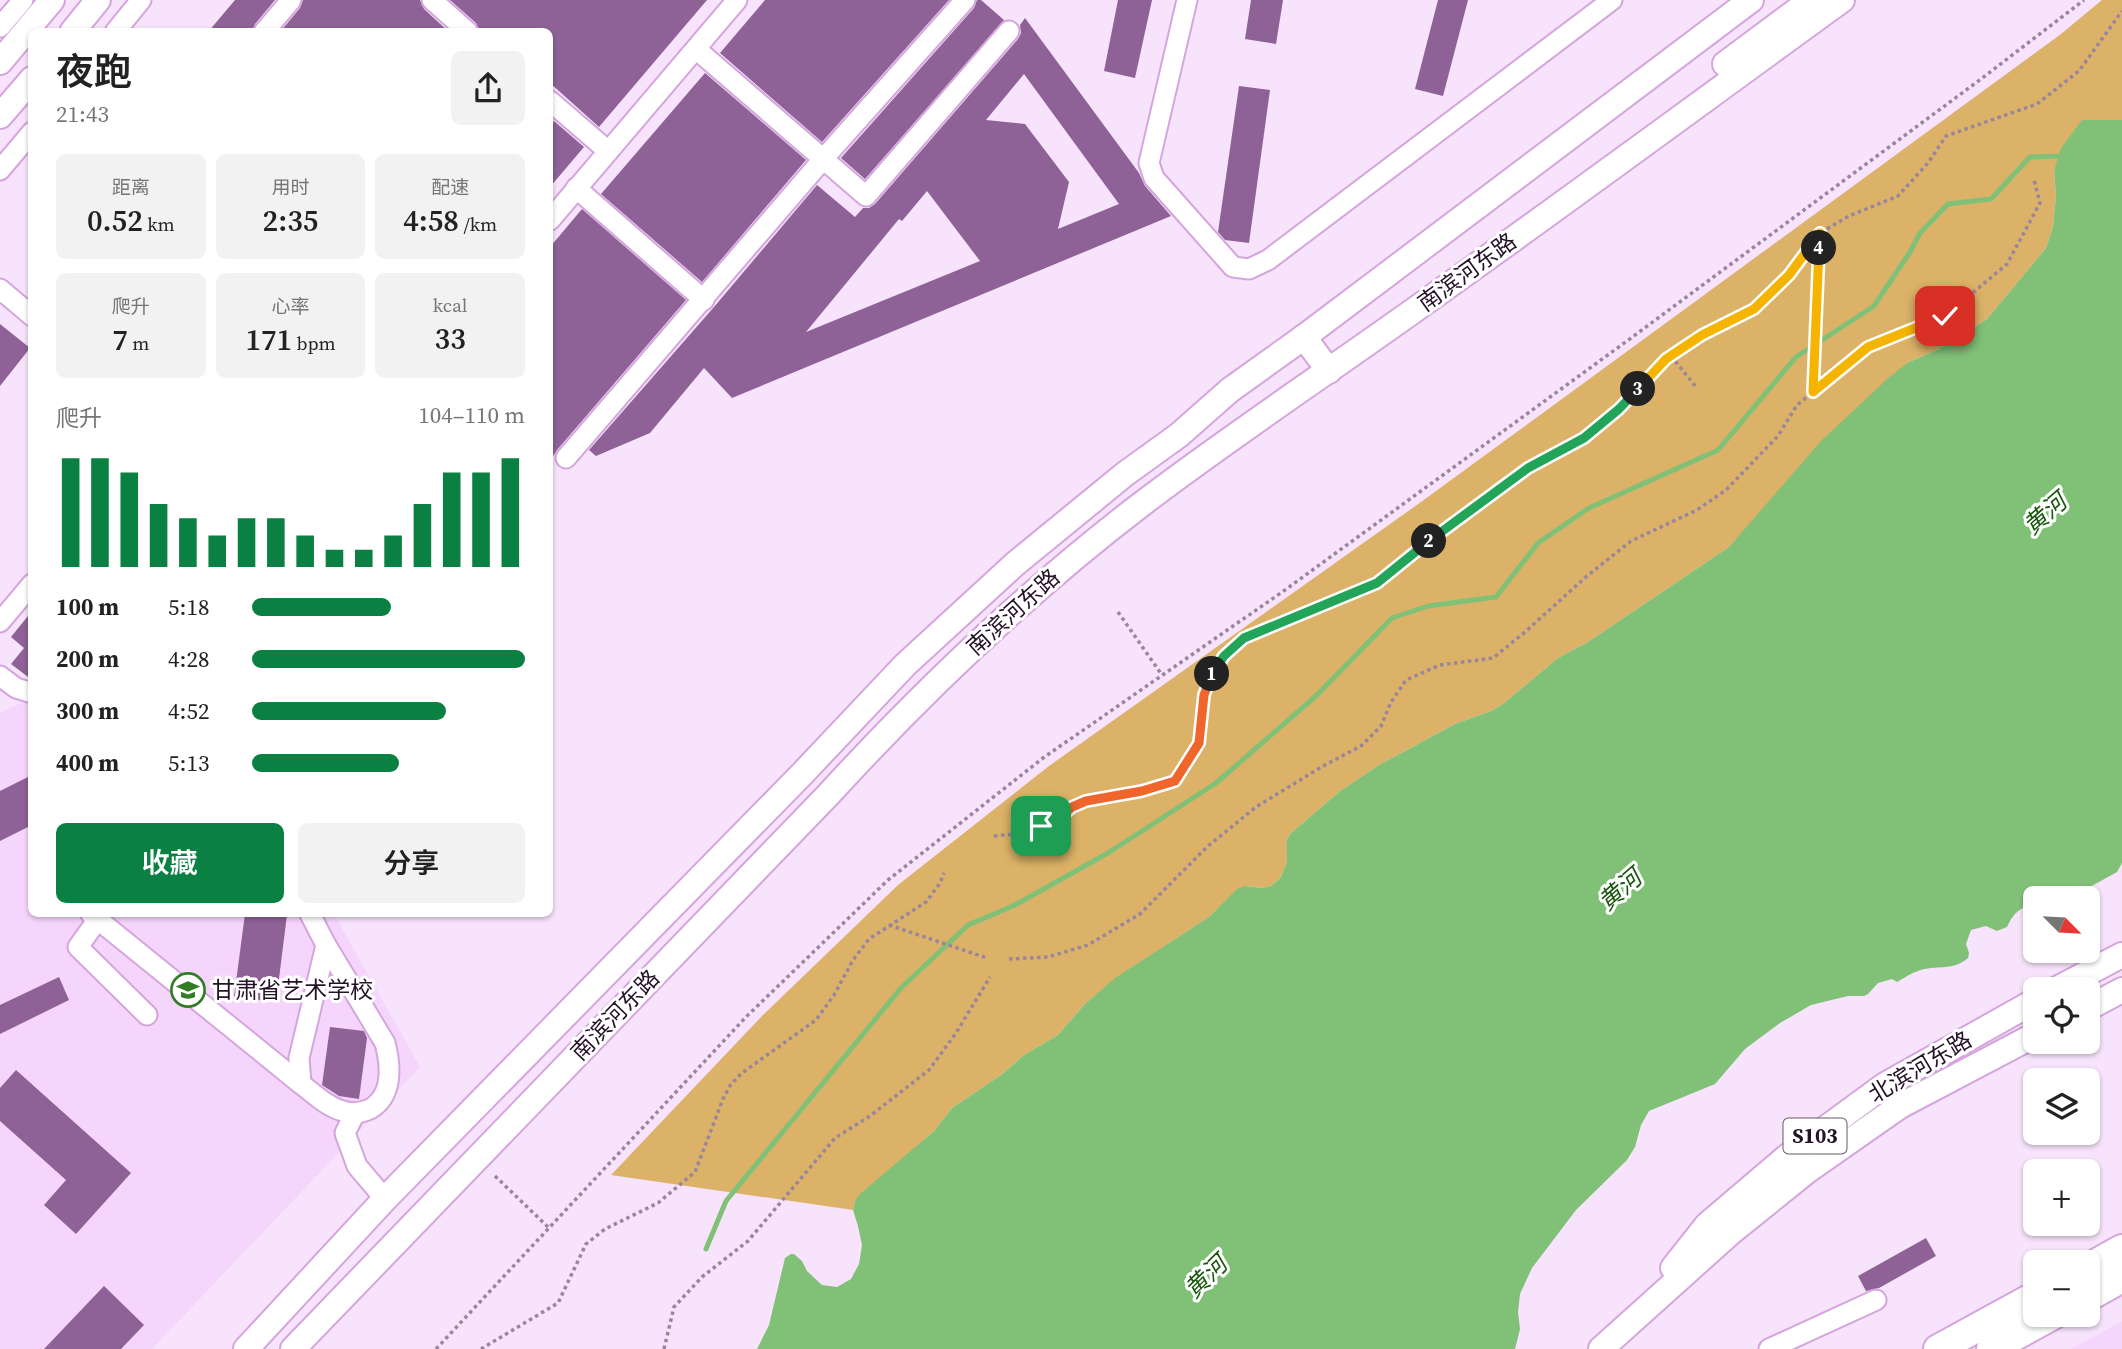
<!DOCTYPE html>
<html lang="zh">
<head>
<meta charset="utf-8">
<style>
	body { margin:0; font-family:"Source Serif 4","Noto Sans SC",serif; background:#f2f2f2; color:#222; height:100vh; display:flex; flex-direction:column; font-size:26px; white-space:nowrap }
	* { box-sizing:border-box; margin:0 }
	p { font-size:23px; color:#767676 }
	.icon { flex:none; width:38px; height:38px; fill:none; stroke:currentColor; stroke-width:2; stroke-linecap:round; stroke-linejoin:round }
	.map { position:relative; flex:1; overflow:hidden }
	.details { position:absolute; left:28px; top:28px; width:525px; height:889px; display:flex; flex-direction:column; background:#fff; border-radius:10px; box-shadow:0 2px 5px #0004 }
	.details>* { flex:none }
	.needle { width:46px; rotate:114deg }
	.controls { position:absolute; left:2023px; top:886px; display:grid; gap:14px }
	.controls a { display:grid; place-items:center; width:77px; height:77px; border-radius:10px; background:#fff; box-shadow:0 2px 5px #0004; font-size:35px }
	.pin { position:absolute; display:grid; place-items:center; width:60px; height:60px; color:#fff; margin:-30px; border-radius:14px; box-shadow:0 4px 10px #0006 }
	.km { position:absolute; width:35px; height:35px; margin:-18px; border-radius:50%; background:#222; color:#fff; font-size:19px; line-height:35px; text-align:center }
	.round { display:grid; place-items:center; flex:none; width:74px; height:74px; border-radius:10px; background:#f2f2f2 }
	.head { display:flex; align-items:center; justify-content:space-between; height:119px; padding:0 28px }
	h1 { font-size:38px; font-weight:600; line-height:52px }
	.figures { display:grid; grid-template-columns:repeat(3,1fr); gap:10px; height:119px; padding:7px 28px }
	.figures div { display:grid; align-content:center; border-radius:10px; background:#f2f2f2; text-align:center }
	.figures b { font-size:30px; font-weight:600 }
	.figures small { font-size:19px; font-weight:400 }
	.figures p { font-size:19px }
	.chart { height:196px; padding:14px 28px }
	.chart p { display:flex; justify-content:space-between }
	.chart svg { width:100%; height:126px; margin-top:7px; stroke:#0b8043; stroke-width:6 }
	.cta { display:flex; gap:14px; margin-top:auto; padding:14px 28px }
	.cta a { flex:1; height:80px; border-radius:10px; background:#0b8043; color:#fff; font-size:28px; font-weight:600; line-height:80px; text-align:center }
	.cta a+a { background:#f2f2f2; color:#222 }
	ul { padding:0 28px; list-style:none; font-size:23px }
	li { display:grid; grid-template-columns:112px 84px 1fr; align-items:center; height:52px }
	li i { height:18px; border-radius:9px; background:#0b8043 }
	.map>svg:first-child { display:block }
	.built { fill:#f6d5fc }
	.green { fill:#dbb267 }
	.water { fill:#81c177 }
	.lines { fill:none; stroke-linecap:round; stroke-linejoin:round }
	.stream { stroke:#81c177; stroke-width:5 }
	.building { fill:#8e6297; fill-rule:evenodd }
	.minor-casing { stroke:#d5a5de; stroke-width:23 }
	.major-casing { stroke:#d5a5de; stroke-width:28 }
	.highway-casing { stroke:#d5a5de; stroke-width:32 }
	.path { stroke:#99869d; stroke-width:3.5; stroke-dasharray:3.5 3.5; stroke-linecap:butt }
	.minor { stroke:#fff; stroke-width:19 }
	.major { stroke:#fff; stroke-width:24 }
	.highway { stroke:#fff; stroke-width:28 }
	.split-1-casing { stroke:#fff; stroke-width:14 }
	.split-2-casing { stroke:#fff; stroke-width:14 }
	.split-3-casing { stroke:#fff; stroke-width:14 }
	.split-4-casing { stroke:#fff; stroke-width:14 }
	.split-5-casing { stroke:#fff; stroke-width:14 }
	.split-1 { stroke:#f0652b; stroke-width:9 }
	.split-2 { stroke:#22a559; stroke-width:9 }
	.split-3 { stroke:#22a559; stroke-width:9 }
	.split-4 { stroke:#f5b400; stroke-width:9 }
	.split-5 { stroke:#f5b400; stroke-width:9 }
	.labels { text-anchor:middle; stroke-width:6; stroke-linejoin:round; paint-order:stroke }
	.shield { fill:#fff; stroke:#665968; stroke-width:2 }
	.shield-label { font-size:21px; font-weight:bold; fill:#241227 }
	.street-label { font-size:23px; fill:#241227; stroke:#fff }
	.poi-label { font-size:23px; fill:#241227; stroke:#fff; text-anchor:start }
	.water-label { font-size:24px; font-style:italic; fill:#18570c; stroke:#fff }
</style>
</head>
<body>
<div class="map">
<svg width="2122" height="1349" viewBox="0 0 2122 1349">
	<rect width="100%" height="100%" fill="#f7e3fb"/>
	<g class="built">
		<polygon points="31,698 32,914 334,914 420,1067 152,1349 0,1349 0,713"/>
		<polygon points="2122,1321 2122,1349 2071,1349"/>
	</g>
	<polygon class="green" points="2102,0 2122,0 2122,120 2082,120 2054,171 2056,195 2053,227 2046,248 1987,319 1939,349 1907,363 1770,502 1729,547 1588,642 1558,658 1503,704 1491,711 1455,724 1379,765 1339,792 1291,833 1287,839 1287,862 1281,877 1271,886 1262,888 1246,886 1237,890 1209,917 1116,978 1084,1005 1058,1035 1024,1055 1001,1075 952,1108 934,1131 855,1201 853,1210 611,1175 762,1016 898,885 1049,766 1421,502 2061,34"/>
	<path class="water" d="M2082 120H2122V863L2117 872 2090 887 2063 888 2049 898H2035V903C2021 907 2013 913 2007 927L1997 931 1986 926 1971 930 1966 944 1969 953 1968 958C1952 972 1936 964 1918 971 1911 973 1904 978 1897 982L1892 979 1878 983 1868 994 1864 996H1848L1811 1005 1780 1023 1745 1049 1715 1084 1649 1111 1641 1125 1635 1147 1627 1160 1576 1210 1532 1268 1520 1294 1518 1312 1520 1329 1515 1349H757L769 1325 785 1258 791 1254H794L802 1261 807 1271 822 1285 837 1287 851 1279 859 1264 862 1245 858 1226 853 1210 855 1201 860 1194 934 1131 952 1108 1001 1075 1024 1055 1058 1035 1084 1005 1115 978 1209 917 1237 889 1245 886 1262 888 1271 886 1281 877 1287 862V839L1291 833 1339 792 1379 765 1455 724 1491 711 1503 704 1558 658 1588 642 1729 547 1821 441 1886 380 1907 363 1939 349 1987 319 2046 248 2053 227 2056 195 2054 171 2061 148Z"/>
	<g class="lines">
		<polyline class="stream" points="706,1249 726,1201 901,988 968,925 1015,905 1108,853 1216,783 1317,695 1392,618 1428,606 1496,597 1538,543 1589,508 1718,450 1796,357 1874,306 1910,252 1920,233 1948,204 1991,199 2030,157 2063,156"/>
	</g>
	<g class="building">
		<polygon points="235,0 275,0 255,24 252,32 208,32"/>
		<polygon points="303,0 420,0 424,9 449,32 280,32 300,8"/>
		<polygon points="450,0 707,0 599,127 550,83 550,32 480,32 476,23"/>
		<polygon points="765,0 949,0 822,142 720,53"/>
		<polygon points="977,0 981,0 1004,20 865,179 841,158 974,8"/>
		<polygon points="1118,0 1152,0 1135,78 1104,71"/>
		<polygon points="1251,0 1283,0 1276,44 1245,39"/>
		<polygon points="1438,0 1468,0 1443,96 1415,89"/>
		<path d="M1025 18 1139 173 1145 186 1171 216 732 398 704 368 650 433 596 456 589 450 714 307 817 185 855 217 863 208H869L875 204 1018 39 1021 33 1020 25ZM1024 74 1119 204 1058 229 1069 182 1025 124 986 120ZM927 191 980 261 806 332 899 219 902 221Z"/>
		<polygon points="705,73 806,160 702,282 601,194"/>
		<polygon points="1239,86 1270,90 1249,243 1225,240 1218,232"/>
		<polygon points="554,121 584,147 550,187 550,127"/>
		<polygon points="582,209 686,300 557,450 550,461 550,247"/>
		<polygon points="0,324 30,348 0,386"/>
		<polygon points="32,611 32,680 11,664 24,648 11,637"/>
		<polygon points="32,775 32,825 0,841 0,791"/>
		<polygon points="245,914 287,915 276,1002 234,997"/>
		<polygon points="59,977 69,1000 0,1034 0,1005"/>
		<polygon points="330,1027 364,1031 367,1038 359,1099 339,1096 322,1085"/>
		<polygon points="16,1070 131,1173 76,1234 44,1205 66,1180 0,1121 0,1088"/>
		<polygon points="1926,1238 1936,1256 1879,1288 1866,1291 1858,1276"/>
		<polygon points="104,1286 144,1325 121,1349 44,1349"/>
	</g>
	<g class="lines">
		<g class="minor-casing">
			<g id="minor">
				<polyline points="432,0 468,32"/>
				<polyline points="1187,0 1149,163 1154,178 1233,267 1249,269 1268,260 1612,0"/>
				<polyline points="0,27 23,0"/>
				<polyline points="115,32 141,0"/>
				<polyline points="264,32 291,0"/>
				<polyline points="696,49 866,196 1009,31"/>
				<polyline points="550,101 608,151"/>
				<polyline points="0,170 32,132"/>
				<polyline points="576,188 704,300"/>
				<polyline points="550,220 737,0"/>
				<polyline points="0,289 32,316"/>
				<polyline points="566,458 824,158 965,0"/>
				<polyline points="0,622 32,584"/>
				<polyline points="0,676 16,688 32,693"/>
				<path d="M91 914 301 1084C313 1093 327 1107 343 1111 352 1114 361 1113 370 1109 393 1096 391 1066 385 1043L326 945 310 914"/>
				<polyline points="98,919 78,947 147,1015"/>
				<polyline points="301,1084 299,1058 326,945"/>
				<polyline points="355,1113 345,1133 357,1166 385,1199"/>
				<polyline points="1769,1349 1876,1300"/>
			</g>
		</g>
		<g class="major-casing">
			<g id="major">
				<polyline points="72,32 98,0"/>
				<polyline points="0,62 52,0"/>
				<polyline points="1725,64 1811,0"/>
				<polyline points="0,116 32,79"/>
				<polyline points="1304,337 1329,371"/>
				<polyline points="2057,989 2122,955"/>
				<polyline points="2088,1008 2122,990"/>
				<polyline points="1673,1268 1707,1225 1788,1156 1885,1085 2035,1001"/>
				<polyline points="246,1349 385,1199 802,774 905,665 1015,564 1125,474 1179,435 1230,390 1304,337 1751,0"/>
				<path d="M293 1349 828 795C926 688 1031 588 1147 500 1238 431 1334 368 1427 301 1566 202 1704 100 1842 0"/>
				<polyline points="1601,1349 1730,1233 1807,1171 1900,1106 2035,1035"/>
			</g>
		</g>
		<g class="highway-casing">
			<g id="highway">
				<polyline points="2088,1268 2122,1249"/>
				<polyline points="2088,1297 2122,1278"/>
				<polyline points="1938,1349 2035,1296"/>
				<polyline points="1991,1349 2055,1314"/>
			</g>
		</g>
		<g class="path">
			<polyline points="1671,356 1696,387"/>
			<polyline points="1813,392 1820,233"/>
			<polyline points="1118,612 1162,675"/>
			<polyline points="994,836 1016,834 1041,826 1060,818 1072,807 1086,801 1142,791 1175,781 1199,743 1204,694 1212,674 1224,656 1244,638 1377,583 1436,535 1499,488 1528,468 1584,438 1619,409 1666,359 1702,336 1754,309 1789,275 1820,233 1849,216 1898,196 1928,163 1946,136 2037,104 2079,71 2122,11"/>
			<polyline points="889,925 987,958"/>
			<polyline points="1009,959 1048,957 1088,945 1140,914 1208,846 1256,807 1323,766 1361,746 1381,726 1391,702 1406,680 1440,665 1493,658 1525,632 1587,576 1631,541 1697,510 1726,490 1778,436 1797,405 1868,347 1945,316 2007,264 2040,203 2034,180"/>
			<polyline points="495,1176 549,1228"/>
			<polyline points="436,1349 746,1017 888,880 1043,758 1285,590 1627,341 1981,79 2084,0"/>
			<polyline points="481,1349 558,1303 586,1244 605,1229 658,1203 695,1172 723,1099 731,1084 742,1073 816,1020 834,995 853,960 869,939 926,902 940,883 944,873"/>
			<polyline points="664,1349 674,1307 702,1277 748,1241 835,1138 870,1116 929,1070 956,1033 990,977"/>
		</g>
		<use href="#minor" class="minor"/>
		<use href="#major" class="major"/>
		<use href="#highway" class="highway"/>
	</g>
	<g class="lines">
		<g class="split-1-casing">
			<polyline id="split-1" points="1041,826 1060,818 1072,807 1086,801 1142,791 1175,781 1199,743 1204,695 1212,674"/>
		</g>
		<g class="split-2-casing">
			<polyline id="split-2" points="1212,674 1224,656 1244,638 1377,583 1429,541"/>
		</g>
		<g class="split-3-casing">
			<polyline id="split-3" points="1429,541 1528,468 1584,438 1619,409 1638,389"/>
		</g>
		<g class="split-4-casing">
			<polyline id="split-4" points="1638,389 1666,359 1702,335 1754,309 1789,275 1820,233 1819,248"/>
		</g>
		<g class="split-5-casing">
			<polyline id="split-5" points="1819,248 1813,392 1868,347 1945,316"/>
		</g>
		<use href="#split-1" class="split-1"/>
		<use href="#split-2" class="split-2"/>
		<use href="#split-3" class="split-3"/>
		<use href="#split-4" class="split-4"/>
		<use href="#split-5" class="split-5"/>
	</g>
	<defs>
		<g id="school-ring" transform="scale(1.75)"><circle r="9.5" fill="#fff" stroke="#317c24" stroke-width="1.5"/><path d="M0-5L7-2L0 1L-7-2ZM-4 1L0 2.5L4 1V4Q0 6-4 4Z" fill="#317c24"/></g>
	</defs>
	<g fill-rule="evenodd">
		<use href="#school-ring" x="188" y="990"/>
	</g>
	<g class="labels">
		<rect class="shield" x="1783.5" y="1118.5" width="63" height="35" rx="5"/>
		<g class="shield-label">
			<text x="1815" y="1143">S103</text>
		</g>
		<g class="street-label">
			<text transform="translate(1467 272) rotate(-36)" y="8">南滨河东路</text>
			<text transform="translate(1013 612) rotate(-42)" y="8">南滨河东路</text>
			<text transform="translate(615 1015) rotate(-46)" y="8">南滨河东路</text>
			<text transform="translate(1920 1067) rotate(-31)" y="8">北滨河东路</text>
		</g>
		<g class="poi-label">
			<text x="212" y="998">甘肃省艺术学校</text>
		</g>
		<g class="water-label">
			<text transform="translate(2045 514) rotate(-41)" y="8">黄河</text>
			<text transform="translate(1620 890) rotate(-41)" y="8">黄河</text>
			<text transform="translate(1206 1277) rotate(-44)" y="8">黄河</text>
		</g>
	</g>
</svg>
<div class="controls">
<a><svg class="needle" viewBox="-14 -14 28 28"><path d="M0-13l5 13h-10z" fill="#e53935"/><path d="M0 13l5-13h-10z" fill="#767676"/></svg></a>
<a><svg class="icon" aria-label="locate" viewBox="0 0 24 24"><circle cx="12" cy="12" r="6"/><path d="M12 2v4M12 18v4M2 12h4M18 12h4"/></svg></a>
<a><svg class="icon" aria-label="layers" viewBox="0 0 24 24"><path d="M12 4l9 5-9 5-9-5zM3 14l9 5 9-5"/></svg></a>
<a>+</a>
<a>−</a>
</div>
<div class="pin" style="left:1041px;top:826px;background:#1e9e55"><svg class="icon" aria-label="arrive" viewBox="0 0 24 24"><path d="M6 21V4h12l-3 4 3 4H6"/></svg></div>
<div class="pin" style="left:1945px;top:316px;background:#d93025"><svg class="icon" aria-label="check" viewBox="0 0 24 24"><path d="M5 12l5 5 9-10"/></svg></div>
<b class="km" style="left:1212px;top:674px">1</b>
<b class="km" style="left:1429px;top:541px">2</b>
<b class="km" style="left:1638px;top:389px">3</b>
<b class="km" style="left:1819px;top:248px">4</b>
<section class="details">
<div class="head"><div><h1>夜跑</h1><p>21:43</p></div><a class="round"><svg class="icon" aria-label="share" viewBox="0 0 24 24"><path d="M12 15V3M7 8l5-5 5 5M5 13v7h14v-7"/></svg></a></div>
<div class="figures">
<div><p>距离</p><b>0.52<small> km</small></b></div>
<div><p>用时</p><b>2:35</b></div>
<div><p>配速</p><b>4:58<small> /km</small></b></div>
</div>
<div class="figures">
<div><p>爬升</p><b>7<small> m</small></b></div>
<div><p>心率</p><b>171<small> bpm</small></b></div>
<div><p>kcal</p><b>33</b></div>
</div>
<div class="chart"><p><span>爬升</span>104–110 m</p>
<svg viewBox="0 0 160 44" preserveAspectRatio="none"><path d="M5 44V6M15 44V6M25 44V11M35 44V22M45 44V27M55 44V33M65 44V27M75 44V27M85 44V33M95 44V38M105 44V38M115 44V33M125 44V22M135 44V11M145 44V11M155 44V6"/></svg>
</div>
<ul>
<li><b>100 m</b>5:18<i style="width:51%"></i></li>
<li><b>200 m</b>4:28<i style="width:100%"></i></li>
<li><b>300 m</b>4:52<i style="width:71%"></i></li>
<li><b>400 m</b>5:13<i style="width:54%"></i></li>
</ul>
<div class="cta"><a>收藏</a><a>分享</a></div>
</section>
</div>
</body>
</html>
